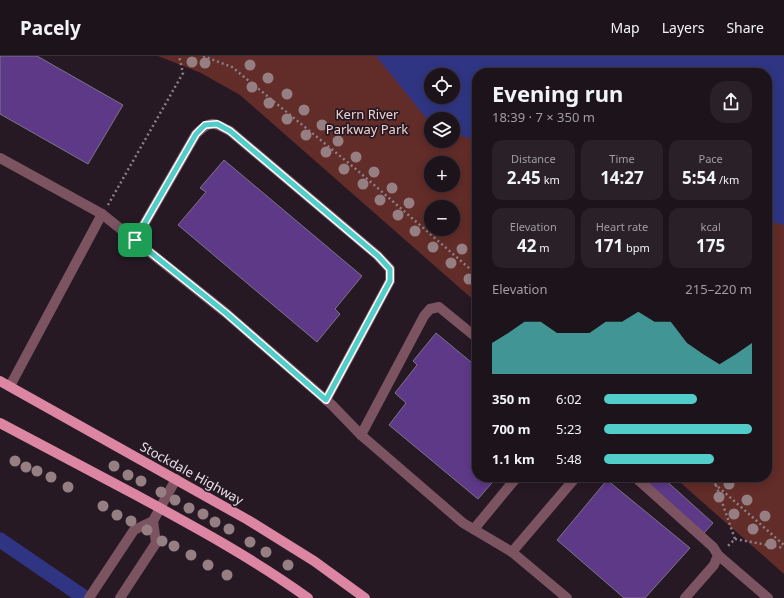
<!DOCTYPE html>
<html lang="en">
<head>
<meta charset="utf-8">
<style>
	body { margin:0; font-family:"Noto Sans",sans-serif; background:#292028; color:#f1f3f6; height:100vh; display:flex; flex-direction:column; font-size:15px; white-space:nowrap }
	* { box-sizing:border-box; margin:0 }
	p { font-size:13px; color:#a09ea3 }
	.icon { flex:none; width:22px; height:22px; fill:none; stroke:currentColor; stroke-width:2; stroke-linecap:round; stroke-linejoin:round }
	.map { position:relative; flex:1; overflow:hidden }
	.drawer { position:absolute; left:472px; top:12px; width:300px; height:414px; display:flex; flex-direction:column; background:#1c131b; border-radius:16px; box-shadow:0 2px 10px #0003,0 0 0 1px #3a323a }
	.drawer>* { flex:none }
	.buttons { position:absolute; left:424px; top:12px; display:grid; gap:8px }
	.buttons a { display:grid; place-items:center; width:36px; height:36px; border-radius:50%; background:#1c131b; box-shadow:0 2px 10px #0003,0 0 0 1px #3a323a; font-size:20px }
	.pin { position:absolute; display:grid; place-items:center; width:34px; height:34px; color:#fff; margin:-17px; border-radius:8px; box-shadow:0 2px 6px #0006 }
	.round { display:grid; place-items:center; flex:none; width:42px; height:42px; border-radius:16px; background:#292028 }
	.head { display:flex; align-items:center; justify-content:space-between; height:68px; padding:0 20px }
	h1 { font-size:22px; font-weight:700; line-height:30px }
	.metrics { display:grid; grid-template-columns:repeat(3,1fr); gap:6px; height:68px; padding:4px 20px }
	.metrics div { display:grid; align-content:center; border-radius:10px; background:#292028; text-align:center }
	.metrics b { font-size:17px; font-weight:700 }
	.metrics small { font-size:11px; font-weight:400 }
	.metrics p { font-size:11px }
	.chart { height:112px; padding:8px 20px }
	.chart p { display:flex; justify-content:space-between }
	.chart svg { width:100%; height:72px; margin-top:4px; fill:#53cdc9; opacity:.7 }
	ul { padding:0 20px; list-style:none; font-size:13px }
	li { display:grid; grid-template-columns:64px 48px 1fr; align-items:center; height:30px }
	li i { height:10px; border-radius:5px; background:#53cdc9 }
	header { display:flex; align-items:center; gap:24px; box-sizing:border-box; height:56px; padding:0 20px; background:#1c131b; border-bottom:1px solid #3a323a }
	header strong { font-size:19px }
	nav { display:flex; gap:22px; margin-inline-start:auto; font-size:14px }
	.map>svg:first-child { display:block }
	.green { fill:#622c28; fill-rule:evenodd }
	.water { fill:#303583; fill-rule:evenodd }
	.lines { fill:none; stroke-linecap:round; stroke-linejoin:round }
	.canal { stroke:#303583; stroke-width:15 }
	.building { fill:#5e3988; stroke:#7b7486 }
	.path { stroke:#8b8089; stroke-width:2.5; stroke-dasharray:2 3; stroke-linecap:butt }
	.minor { stroke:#7c5360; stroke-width:10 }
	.major { stroke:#dc86a3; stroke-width:10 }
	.tree { fill:#957f82 }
	.route-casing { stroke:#fff; stroke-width:8 }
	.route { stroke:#53cdc9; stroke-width:5 }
	.labels { text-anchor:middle; stroke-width:3.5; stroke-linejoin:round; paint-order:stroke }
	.park-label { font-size:13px; fill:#efd3cf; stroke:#261924 }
	.street-label { font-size:13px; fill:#e8dfe6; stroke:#261924 }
</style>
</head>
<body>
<header>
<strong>Pacely</strong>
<nav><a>Map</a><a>Layers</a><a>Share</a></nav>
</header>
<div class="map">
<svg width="784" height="542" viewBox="0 0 784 542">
	<rect width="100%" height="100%" fill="#261924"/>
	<path class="green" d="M158 0H784V518L674 421H767V17H477V247L240 39 201 17ZM431 19H453V41H431ZM431 63H453V85H431ZM431 107H453V129H431ZM431 151H453V173H431Z"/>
	<path class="water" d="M376 0H784V169L767 165V17H477V85L453 77V63H431V68ZM431 19H453V41H431Z"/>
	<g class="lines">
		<polyline class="canal" points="0,484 85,542"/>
	</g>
	<g class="building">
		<polygon points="0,0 37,0 123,49 88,108 0,58"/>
		<polygon points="224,104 362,220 335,253 340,258 317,286 178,169 206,136 200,132"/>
		<polygon points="436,277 477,311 477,421 497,421 478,443 389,369 406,347 395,337 417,309 413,305"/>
		<polygon points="641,421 662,421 713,467 704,477"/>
		<polygon points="607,424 690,492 645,542 624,542 557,484"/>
	</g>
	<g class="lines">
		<g class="path">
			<polyline points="203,0 232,11 357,114 477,219"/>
			<polyline points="108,149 183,17 179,0"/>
			<polyline points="707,421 784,489"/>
			<polyline points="716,429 735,483 726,492"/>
			<polyline points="735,483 784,492"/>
		</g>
		<g class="minor">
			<polyline points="0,102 102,158 226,257 332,349 361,379 463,467 512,496 567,542"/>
			<path d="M135 184 196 78C210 64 213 66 230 75L377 199 390 213V225L326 344"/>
			<polyline points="10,330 102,158"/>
			<polyline points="361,379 424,260 430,253 439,251 477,282"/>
			<polyline points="635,421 713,491 718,499 714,509 685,542"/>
			<polyline points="474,473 517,421"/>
			<polyline points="512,496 576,421"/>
			<polyline points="718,499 768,542"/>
			<polyline points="89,542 134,474 153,465 176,423"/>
			<polyline points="120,542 156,487 153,465"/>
		</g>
		<g class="major">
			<polyline points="0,325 248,464 314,505 365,542"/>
			<path d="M0 367C45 391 91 415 136 439 195 471 254 503 308 542"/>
		</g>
	</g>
	<g class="tree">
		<circle cx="192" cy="6" r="5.5"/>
		<circle cx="205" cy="7" r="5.5"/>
		<circle cx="250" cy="9" r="5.5"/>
		<circle cx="268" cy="22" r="5.5"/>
		<circle cx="252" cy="31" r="5.5"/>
		<circle cx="287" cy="38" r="5.5"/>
		<circle cx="269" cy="47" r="5.5"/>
		<circle cx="304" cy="54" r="5.5"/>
		<circle cx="287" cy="63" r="5.5"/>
		<circle cx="322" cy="69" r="5.5"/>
		<circle cx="306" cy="79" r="5.5"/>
		<circle cx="338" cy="85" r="5.5"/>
		<circle cx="326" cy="96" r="5.5"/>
		<circle cx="356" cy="101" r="5.5"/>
		<circle cx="344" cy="113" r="5.5"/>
		<circle cx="374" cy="116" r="5.5"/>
		<circle cx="363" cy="128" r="5.5"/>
		<circle cx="392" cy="132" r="5.5"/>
		<circle cx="380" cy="144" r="5.5"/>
		<circle cx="409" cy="147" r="5.5"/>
		<circle cx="398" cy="159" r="5.5"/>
		<circle cx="415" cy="175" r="5.5"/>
		<circle cx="433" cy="191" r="5.5"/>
		<circle cx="462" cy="193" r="5.5"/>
		<circle cx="451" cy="207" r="5.5"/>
		<circle cx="469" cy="223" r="5.5"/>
		<circle cx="15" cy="405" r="5.5"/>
		<circle cx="114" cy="410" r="5.5"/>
		<circle cx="26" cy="411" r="5.5"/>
		<circle cx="37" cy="415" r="5.5"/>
		<circle cx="128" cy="419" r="5.5"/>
		<circle cx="51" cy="421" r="5.5"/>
		<circle cx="141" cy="425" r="5.5"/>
		<circle cx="729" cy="428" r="5.5"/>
		<circle cx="68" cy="431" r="5.5"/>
		<circle cx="161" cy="436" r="5.5"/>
		<circle cx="719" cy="441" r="5.5"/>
		<circle cx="175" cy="444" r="5.5"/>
		<circle cx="747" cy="444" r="5.5"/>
		<circle cx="103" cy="450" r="5.5"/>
		<circle cx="189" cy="452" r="5.5"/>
		<circle cx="203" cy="458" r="5.5"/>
		<circle cx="734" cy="458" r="5.5"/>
		<circle cx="117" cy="459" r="5.5"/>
		<circle cx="765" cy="460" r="5.5"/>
		<circle cx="131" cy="465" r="5.5"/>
		<circle cx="215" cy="466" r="5.5"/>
		<circle cx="229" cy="473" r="5.5"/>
		<circle cx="753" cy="473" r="5.5"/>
		<circle cx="147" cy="474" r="5.5"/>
		<circle cx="162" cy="485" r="5.5"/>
		<circle cx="250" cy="486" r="5.5"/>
		<circle cx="771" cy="488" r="5.5"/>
		<circle cx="174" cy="490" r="5.5"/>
		<circle cx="266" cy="496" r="5.5"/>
		<circle cx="191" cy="499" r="5.5"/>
		<circle cx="208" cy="509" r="5.5"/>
		<circle cx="288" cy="509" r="5.5"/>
		<circle cx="227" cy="519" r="5.5"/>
	</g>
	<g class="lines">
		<g class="route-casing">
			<polygon id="route" points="217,68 230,75 378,200 390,213 390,225 326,344 226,257 135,184 196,78 205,69"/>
		</g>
		<use href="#route" class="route"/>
	</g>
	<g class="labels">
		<g class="park-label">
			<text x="367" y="63">Kern River<tspan x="367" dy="15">Parkway Park</tspan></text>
		</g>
		<g class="street-label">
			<text transform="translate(192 417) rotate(29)" y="5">Stockdale Highway</text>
		</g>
	</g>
</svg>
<div class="buttons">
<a><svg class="icon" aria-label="locate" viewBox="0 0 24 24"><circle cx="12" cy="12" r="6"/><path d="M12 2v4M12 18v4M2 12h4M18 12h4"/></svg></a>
<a><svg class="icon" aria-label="layers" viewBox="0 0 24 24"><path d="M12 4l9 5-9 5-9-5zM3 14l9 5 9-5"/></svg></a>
<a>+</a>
<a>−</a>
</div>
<div class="pin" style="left:135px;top:184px;background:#1e9e55"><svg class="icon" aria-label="arrive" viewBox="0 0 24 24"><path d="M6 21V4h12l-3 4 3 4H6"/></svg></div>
<section class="drawer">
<div class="head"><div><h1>Evening run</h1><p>18:39 · 7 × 350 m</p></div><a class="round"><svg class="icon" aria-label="share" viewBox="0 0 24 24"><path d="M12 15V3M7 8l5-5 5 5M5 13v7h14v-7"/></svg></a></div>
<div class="metrics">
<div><p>Distance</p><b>2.45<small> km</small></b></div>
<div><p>Time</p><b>14:27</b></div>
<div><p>Pace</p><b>5:54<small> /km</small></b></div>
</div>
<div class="metrics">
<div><p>Elevation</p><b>42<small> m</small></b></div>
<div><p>Heart rate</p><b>171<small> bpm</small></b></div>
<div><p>kcal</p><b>175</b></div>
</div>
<div class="chart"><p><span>Elevation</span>215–220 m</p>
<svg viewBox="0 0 160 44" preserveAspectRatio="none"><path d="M0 44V25L10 19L20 12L30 12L40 19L50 19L60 19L70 12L80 12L90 6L100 12L110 12L120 25L130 32L140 38L150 32L160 25V44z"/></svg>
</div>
<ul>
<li><b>350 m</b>6:02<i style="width:63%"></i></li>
<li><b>700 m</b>5:23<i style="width:100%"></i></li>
<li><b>1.1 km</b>5:48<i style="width:74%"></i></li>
</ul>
</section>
</div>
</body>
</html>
